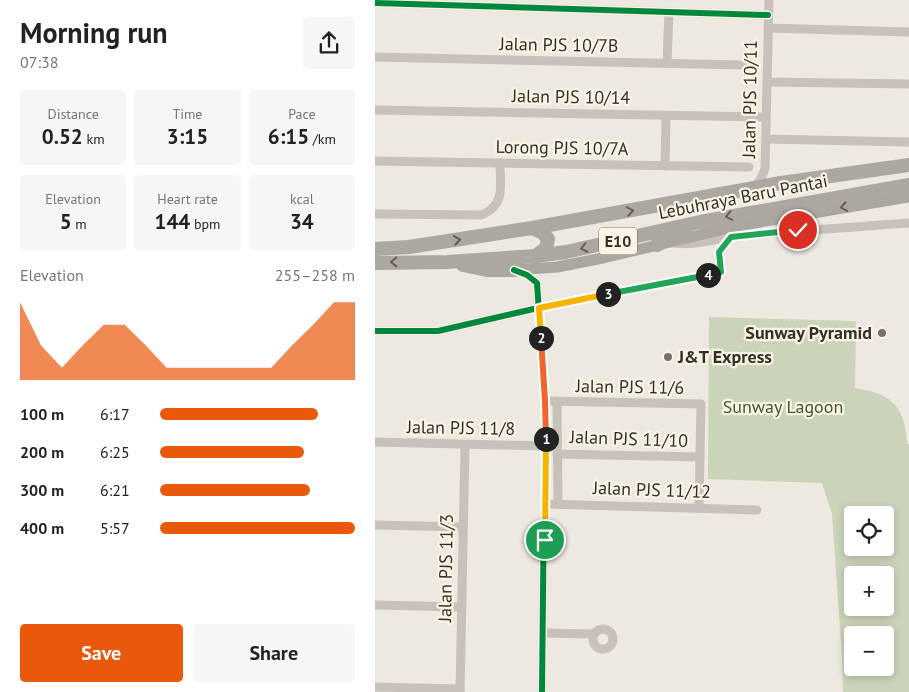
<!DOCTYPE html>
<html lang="en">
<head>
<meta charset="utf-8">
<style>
	body { margin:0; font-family:"PT Sans",sans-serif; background:#f6f6f6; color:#222; height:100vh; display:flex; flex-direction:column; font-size:19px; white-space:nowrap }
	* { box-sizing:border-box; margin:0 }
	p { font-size:16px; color:#767676 }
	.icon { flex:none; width:28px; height:28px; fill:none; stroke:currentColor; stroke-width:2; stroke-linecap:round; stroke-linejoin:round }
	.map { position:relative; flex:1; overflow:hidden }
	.side { display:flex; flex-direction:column; background:#fff; width:375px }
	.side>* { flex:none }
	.controls { position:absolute; left:469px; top:506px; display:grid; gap:10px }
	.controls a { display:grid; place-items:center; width:50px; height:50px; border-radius:5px; background:#fff; box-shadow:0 2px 8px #0003; font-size:25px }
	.pin { position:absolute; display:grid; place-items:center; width:42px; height:42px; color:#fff; margin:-21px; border:2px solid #fff; border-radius:50%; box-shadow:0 1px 5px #0007 }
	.km { position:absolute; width:25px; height:25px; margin:-12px; border-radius:50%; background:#222; color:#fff; font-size:14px; line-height:25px; text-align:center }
	.round { display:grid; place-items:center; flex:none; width:52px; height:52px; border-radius:5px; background:#f6f6f6 }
	.summary { display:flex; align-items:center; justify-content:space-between; height:85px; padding:0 20px }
	h1 { font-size:28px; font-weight:600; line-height:38px }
	.stats { display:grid; grid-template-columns:repeat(3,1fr); gap:8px; height:85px; padding:5px 20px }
	.stats div { display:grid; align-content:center; border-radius:5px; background:#f6f6f6; text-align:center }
	.stats b { font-size:21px; font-weight:600 }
	.stats small { font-size:14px; font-weight:400 }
	.stats p { font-size:14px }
	.chart { height:140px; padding:10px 20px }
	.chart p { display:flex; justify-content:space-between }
	.chart svg { width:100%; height:90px; margin-top:5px; fill:#ea580c; opacity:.7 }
	.cta { display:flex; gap:10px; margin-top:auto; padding:10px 20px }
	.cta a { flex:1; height:58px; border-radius:5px; background:#ea580c; color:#fff; font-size:20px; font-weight:600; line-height:58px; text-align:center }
	.cta a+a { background:#f6f6f6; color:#222 }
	ul { padding:0 20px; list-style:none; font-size:16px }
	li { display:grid; grid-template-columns:80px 60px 1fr; align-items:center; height:38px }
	li i { height:12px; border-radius:6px; background:#ea580c }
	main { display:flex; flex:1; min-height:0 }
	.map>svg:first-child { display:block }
	.green { fill:#cbd4ba; fill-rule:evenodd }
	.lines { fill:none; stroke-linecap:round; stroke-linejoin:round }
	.minor { stroke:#c7c1b9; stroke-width:9 }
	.major { stroke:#aba69f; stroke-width:11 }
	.highway { stroke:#aca8a0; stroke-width:14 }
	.cycleway-casing { stroke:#faf4e7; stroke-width:9 }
	.cycleway { stroke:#00873e; stroke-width:6 }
	.oneway { stroke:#655f57 }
	.oneway2 { stroke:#665f57 }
	.split-1-casing { stroke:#fff; stroke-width:10 }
	.split-2-casing { stroke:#fff; stroke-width:10 }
	.split-3-casing { stroke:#fff; stroke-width:10 }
	.split-4-casing { stroke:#fff; stroke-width:10 }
	.split-5-casing { stroke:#fff; stroke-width:10 }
	.split-1 { stroke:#f5b400; stroke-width:6 }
	.split-2 { stroke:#f0652b; stroke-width:6 }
	.split-3 { stroke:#f5b400; stroke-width:6 }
	.split-4 { stroke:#22a559; stroke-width:6 }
	.split-5 { stroke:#22a559; stroke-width:6 }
	.poi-dot { fill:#777068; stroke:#faf4e7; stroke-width:2 }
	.labels { text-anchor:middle; stroke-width:4.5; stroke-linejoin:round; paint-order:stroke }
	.shield { fill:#faf4e7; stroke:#726a61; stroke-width:1 }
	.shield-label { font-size:16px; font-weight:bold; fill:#372f27 }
	.street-label { font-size:18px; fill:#372f27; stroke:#faf4e7 }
	.poi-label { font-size:18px; font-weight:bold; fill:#372f27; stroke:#faf4e7; text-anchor:end }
	.park-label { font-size:18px; fill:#40572a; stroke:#faf4e7 }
</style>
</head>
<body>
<main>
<section class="side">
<div class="summary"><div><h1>Morning run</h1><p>07:38</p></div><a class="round"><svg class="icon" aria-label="share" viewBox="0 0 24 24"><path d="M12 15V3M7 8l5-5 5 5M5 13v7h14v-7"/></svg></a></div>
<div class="stats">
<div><p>Distance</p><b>0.52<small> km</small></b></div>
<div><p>Time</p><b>3:15</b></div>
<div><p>Pace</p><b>6:15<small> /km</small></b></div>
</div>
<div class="stats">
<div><p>Elevation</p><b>5<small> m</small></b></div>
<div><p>Heart rate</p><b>144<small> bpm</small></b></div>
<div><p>kcal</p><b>34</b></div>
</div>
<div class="chart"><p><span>Elevation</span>255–258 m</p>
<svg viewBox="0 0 160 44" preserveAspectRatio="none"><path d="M0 44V6L10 27L20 38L30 27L40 17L50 17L60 27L70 38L80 38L90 38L100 38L110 38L120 38L130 27L140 17L150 6L160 6V44z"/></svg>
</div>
<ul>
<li><b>100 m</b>6:17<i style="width:81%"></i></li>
<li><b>200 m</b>6:25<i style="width:74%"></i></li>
<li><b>300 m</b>6:21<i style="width:77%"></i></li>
<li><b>400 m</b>5:57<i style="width:100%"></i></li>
</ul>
<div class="cta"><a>Save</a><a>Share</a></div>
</section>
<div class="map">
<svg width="534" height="692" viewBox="0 0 534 692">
	<rect width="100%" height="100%" fill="#ede9e1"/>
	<path class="green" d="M334 317 481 321 480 388C488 390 498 391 506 395 527 404 531 424 532 444H534V692H468L467 659 457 514 447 483 333 479ZM478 515H510V548H478ZM478 575H510V608H478ZM478 635H510V668H478Z"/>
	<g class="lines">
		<g class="minor">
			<polyline points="0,3 393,15"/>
			<polyline points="393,28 534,32"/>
			<polyline points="0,57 368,65"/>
			<polyline points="292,63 294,12"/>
			<polyline points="392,82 534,84"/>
			<polyline points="0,110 391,117"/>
			<polyline points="391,139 534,142"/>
			<polyline points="0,161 374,167"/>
			<polyline points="290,166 291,116"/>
			<polyline points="379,188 385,180 390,169 394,0"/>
			<path d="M0 214 107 215C131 204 125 186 125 163"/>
			<path d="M299 243C322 246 343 238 366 236 422 231 478 227 534 223"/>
			<polyline points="142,271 152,275 162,283 170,401 167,692"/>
			<polyline points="0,331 63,331 202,299 346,273 344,252 355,237"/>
			<polyline points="170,401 326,404 324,508"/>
			<polyline points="182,401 183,504"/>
			<polyline points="0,442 171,446"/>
			<polyline points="182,454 325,457"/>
			<polyline points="170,504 382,510"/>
			<polyline points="0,525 88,527"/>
			<polyline points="0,605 87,607"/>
			<circle cx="228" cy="639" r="10"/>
			<polyline points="169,633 219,634"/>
			<polyline points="0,687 85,689"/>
			<polyline points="85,692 90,445"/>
		</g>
		<polyline class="major" points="139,270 182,267 228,258 362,226 534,197"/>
		<g class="highway">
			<polyline points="157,228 168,233 173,239 171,248 161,256"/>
			<polyline points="282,245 297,237 310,232"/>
			<polyline points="0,249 34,247 157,228 406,183 534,165"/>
			<polyline points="0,263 72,262 161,256 191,252 325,222 534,185"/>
			<polyline points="88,265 112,270 139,270"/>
		</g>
		<g class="cycleway-casing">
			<g id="cycleway">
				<polyline points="0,3 393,15"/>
				<polyline points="139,270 152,275 162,283 170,401 167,692"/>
				<polyline points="0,331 63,331 202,299 346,273 344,252 355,237"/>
			</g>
		</g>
		<use href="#cycleway" class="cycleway"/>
	</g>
	<defs><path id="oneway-chevron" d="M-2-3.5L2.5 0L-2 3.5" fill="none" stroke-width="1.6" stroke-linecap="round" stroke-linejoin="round" transform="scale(1.25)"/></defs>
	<use class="oneway" href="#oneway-chevron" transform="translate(469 207) rotate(170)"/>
	<g class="oneway2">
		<use href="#oneway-chevron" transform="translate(255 211) rotate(-10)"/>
		<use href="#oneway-chevron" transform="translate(354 216) rotate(169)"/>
		<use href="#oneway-chevron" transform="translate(82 240) rotate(-9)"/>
		<use href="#oneway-chevron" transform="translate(209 248) rotate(168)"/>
		<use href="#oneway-chevron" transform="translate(19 262) rotate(179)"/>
	</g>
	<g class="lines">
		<g class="split-1-casing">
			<polyline id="split-1" points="170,540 171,439"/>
		</g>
		<g class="split-2-casing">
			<polyline id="split-2" points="166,338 170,401 171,439"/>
		</g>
		<g class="split-3-casing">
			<polyline id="split-3" points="166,338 164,308 233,294"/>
		</g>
		<g class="split-4-casing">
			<polyline id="split-4" points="233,294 333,275"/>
		</g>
		<g class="split-5-casing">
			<polyline id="split-5" points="333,275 346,272 344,252 356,237 423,230"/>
		</g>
		<use href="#split-1" class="split-1"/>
		<use href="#split-2" class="split-2"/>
		<use href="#split-3" class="split-3"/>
		<use href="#split-4" class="split-4"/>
		<use href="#split-5" class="split-5"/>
	</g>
	<g class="poi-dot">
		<circle cx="507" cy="333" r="5"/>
		<circle cx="293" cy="357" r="5"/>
	</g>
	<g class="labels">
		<rect class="shield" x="224" y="227.5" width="38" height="27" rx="4"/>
		<g class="shield-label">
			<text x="243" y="247">E10</text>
		</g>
		<g class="street-label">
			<text transform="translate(184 45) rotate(1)" y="6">Jalan PJS 10/7B</text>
			<text transform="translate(196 97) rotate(1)" y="6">Jalan PJS 10/14</text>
			<text transform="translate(375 99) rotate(-89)" y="6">Jalan PJS 10/11</text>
			<text transform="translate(187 148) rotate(1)" y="6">Lorong PJS 10/7A</text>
			<text transform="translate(368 197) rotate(-11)" y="6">Lebuhraya Baru Pantai</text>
			<text transform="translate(255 387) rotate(1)" y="6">Jalan PJS 11/6</text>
			<text transform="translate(86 428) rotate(1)" y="6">Jalan PJS 11/8</text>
			<text transform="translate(254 439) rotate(2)" y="6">Jalan PJS 11/10</text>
			<text transform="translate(277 490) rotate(2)" y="6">Jalan PJS 11/12</text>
			<text transform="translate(71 568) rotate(-89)" y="6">Jalan PJS 11/3</text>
		</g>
		<g class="poi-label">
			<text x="497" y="339">Sunway Pyramid</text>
			<text x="303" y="363" text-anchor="start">J&amp;T Express</text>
		</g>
		<g class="park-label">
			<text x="408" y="413">Sunway Lagoon</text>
		</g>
	</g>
</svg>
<div class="controls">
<a><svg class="icon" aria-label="locate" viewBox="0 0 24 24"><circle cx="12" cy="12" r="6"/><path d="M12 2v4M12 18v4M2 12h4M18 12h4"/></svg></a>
<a>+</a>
<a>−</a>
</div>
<div class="pin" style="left:170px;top:540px;background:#1e9e55"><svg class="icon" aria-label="arrive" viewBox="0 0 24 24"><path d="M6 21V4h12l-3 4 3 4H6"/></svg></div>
<div class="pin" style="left:423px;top:230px;background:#d93025"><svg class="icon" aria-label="check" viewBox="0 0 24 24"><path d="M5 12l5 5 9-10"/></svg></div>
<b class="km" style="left:171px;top:439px">1</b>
<b class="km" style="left:166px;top:338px">2</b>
<b class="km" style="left:233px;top:294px">3</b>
<b class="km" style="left:333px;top:275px">4</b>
</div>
</main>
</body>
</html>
